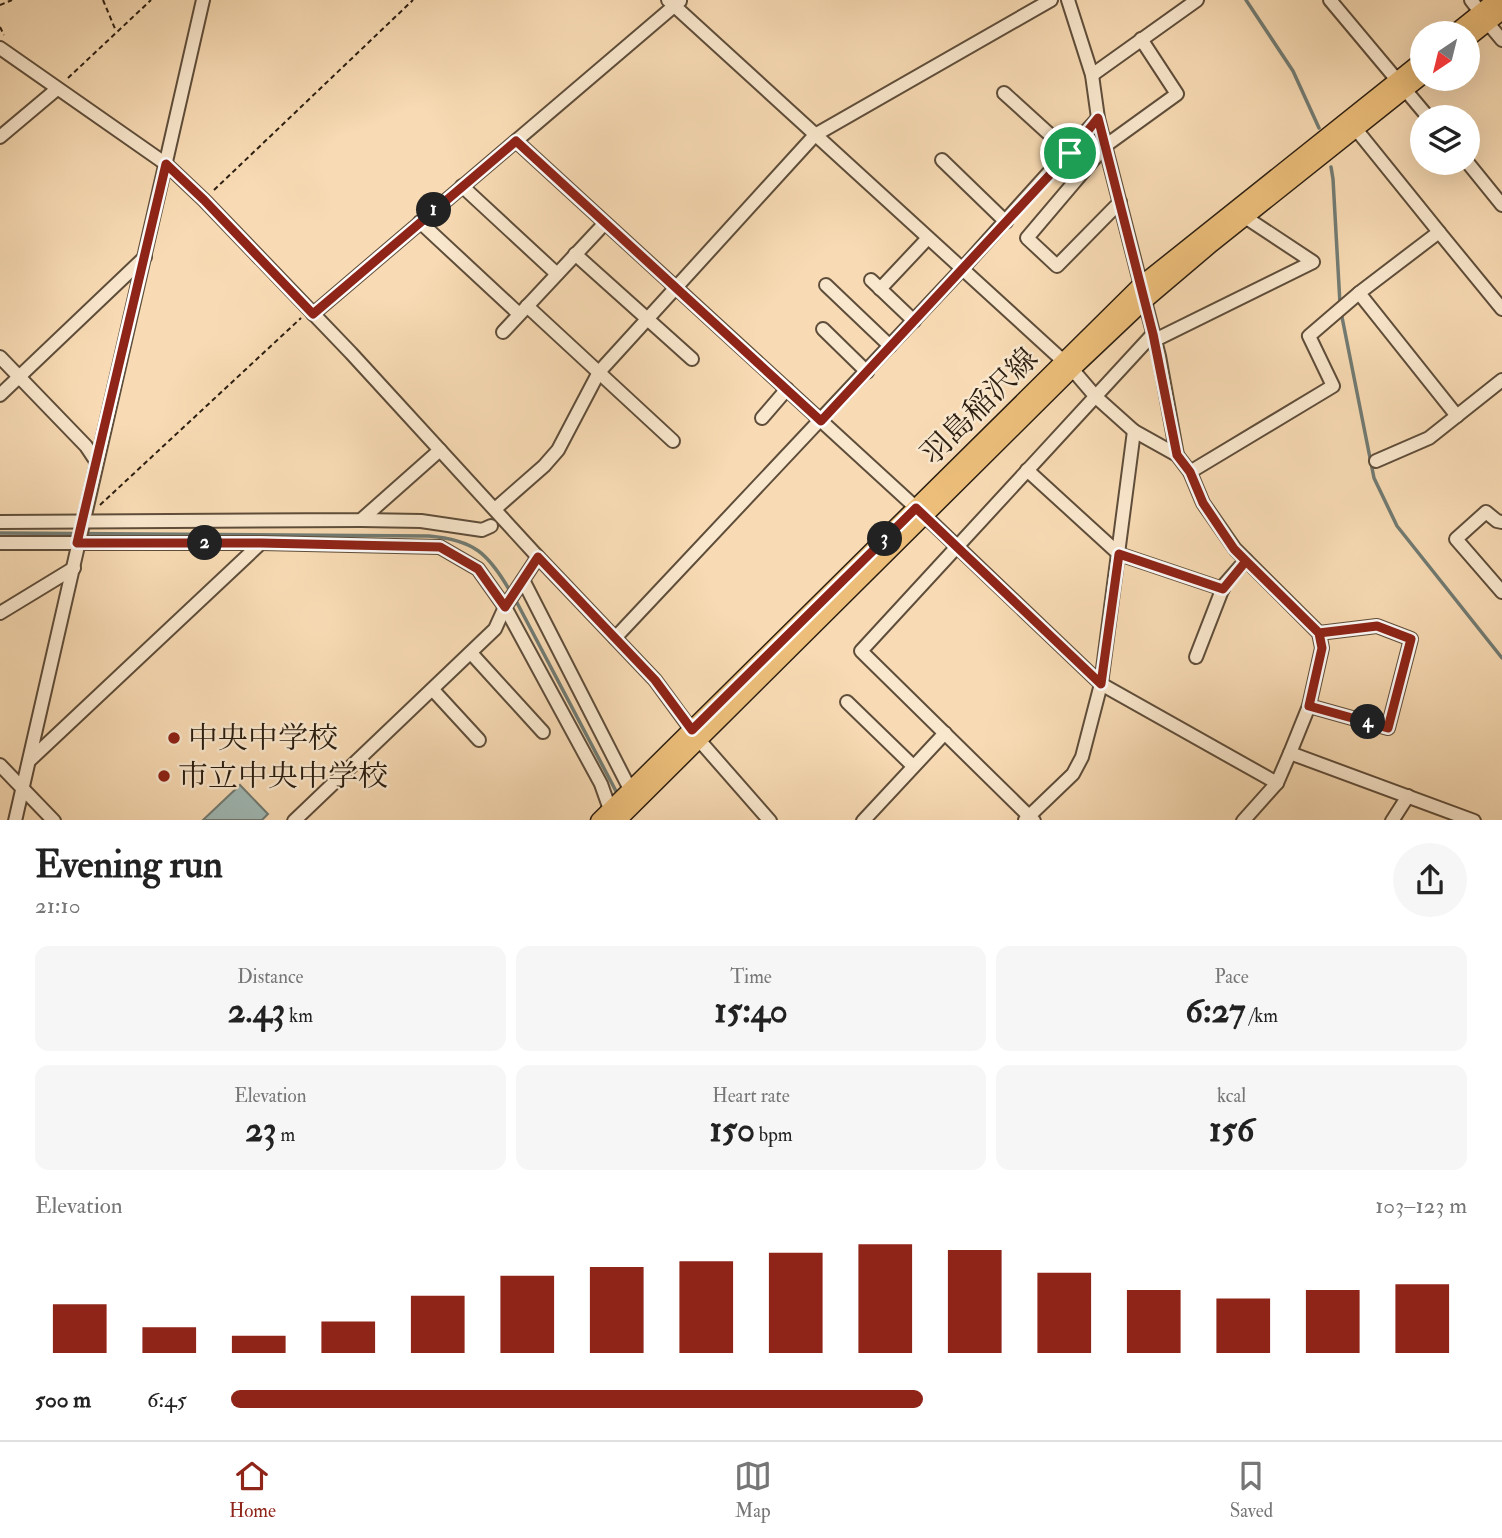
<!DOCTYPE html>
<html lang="en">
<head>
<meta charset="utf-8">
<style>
	body { margin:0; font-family:"IM FELL Double Pica","Noto Serif JP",serif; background:#f6f6f6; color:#222; height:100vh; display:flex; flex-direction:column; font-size:26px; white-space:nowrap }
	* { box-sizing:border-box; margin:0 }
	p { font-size:23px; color:#767676 }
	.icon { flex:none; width:38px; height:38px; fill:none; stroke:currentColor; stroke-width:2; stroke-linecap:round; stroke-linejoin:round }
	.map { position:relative; height:820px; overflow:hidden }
	.drawer { display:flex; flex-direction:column; background:#fff; flex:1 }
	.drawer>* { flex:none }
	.needle { width:46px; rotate:215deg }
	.controls { position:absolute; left:1410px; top:21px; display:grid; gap:14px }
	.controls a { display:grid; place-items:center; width:70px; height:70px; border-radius:50%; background:#fff; box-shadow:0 7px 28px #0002; font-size:35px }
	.pin { position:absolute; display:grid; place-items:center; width:60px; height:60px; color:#fff; margin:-30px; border:4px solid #fff; border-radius:50%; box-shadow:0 2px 7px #0007 }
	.km { position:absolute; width:35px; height:35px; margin:-18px; border-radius:50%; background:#222; color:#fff; font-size:19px; line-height:35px; text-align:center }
	.round { display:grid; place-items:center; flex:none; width:74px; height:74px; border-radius:37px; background:#f6f6f6 }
	.headline { display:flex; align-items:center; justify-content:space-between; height:119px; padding:0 35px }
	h1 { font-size:38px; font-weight:700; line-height:52px }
	.figures { display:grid; grid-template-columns:repeat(3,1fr); gap:10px; height:119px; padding:7px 35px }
	.figures div { display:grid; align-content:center; border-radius:14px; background:#f6f6f6; text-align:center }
	.figures b { font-size:35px; font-weight:700 }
	.figures small { font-size:19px; font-weight:400 }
	.figures p { font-size:19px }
	.chart { height:196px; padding:14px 35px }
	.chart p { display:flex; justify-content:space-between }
	.chart svg { width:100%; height:126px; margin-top:7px; stroke:#8f2418; stroke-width:6 }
	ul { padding:0 35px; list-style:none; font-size:23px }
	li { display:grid; grid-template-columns:112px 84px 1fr; align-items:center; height:52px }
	li i { height:18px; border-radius:9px; background:#8f2418 }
	.menu { display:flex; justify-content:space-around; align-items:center; height:98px; border-top:2px solid #e0e0e0; background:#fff; font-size:19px; color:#767676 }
	.menu a { display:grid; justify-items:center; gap:4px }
	.menu .on { color:#8f2418 }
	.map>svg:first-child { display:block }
	.water { fill:#a0b9b5; stroke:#717b73; stroke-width:2 }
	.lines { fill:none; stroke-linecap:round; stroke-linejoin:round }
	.stream { stroke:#717b73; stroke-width:3.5 }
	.minor-casing { stroke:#5e4d3a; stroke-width:16 }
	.major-casing { stroke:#2b1e11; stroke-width:19 }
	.path { stroke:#2b1e11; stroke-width:2; stroke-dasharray:5 3.5; stroke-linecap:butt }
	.minor { stroke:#fae8ce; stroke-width:12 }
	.major { stroke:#ecbe7a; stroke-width:16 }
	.route-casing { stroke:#fff; stroke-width:14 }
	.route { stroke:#8f2418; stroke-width:9 }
	.poi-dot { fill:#8f2418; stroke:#fae8ce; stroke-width:2.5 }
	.labels { text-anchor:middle; stroke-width:5; stroke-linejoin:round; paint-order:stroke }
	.street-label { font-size:30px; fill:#2b1e11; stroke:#fae8ce }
	.poi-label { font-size:30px; fill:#2b1e11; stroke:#fae8ce; text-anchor:start }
</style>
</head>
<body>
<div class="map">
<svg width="1502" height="821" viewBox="0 0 1502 821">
	<rect width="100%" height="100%" fill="#f8dbb4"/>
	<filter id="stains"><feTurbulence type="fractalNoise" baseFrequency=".00286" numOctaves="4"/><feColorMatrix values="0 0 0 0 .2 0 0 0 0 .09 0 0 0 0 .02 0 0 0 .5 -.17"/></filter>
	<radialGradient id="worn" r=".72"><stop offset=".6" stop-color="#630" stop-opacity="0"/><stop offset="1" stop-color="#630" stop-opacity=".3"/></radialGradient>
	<polygon class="water" points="240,785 268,814 262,820 203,820"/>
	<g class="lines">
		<g class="stream">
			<polyline points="1246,0 1293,71 1319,128"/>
			<polyline points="1331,167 1333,179 1340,304"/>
			<polyline points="1341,312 1374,478 1397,526 1502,658"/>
			<path d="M0 533 429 536C474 540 488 553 510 591"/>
			<polyline points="514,597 618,795"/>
		</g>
		<g class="minor-casing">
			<g id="minor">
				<polyline points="668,0 1072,369 1096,397 1134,431 1177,455 1190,472 1203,503 1235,549 1319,633 1322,648 1309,706 1290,753 1277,783 1243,821"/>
				<polyline points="1068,0 1092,75 1098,118 1159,356 1177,455"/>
				<polyline points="1330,0 1428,117"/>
				<polyline points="1471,0 1481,13"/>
				<polyline points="1487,22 1502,40"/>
				<polyline points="0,48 166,164 204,200 351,353 538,557 655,680 699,740 770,821"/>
				<polyline points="1092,75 1197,0"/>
				<polyline points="1004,93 1070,153"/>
				<polyline points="1355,128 1439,232 1359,293 1457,416"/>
				<polyline points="0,137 57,89"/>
				<polyline points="516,141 925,516 1101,684 1277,783"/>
				<polyline points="942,160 1006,222"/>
				<polyline points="1468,163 1502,205"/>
				<polyline points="462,186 557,274"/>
				<polyline points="1120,202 1057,266 1027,238 1105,146 1177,94 1141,39"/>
				<polyline points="420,222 519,314"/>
				<polyline points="1439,232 1502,309"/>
				<polyline points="575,254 692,359"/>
				<polyline points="871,280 914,321"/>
				<polyline points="826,285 890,346"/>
				<polyline points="880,289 928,238"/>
				<polyline points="527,306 673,441"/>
				<polyline points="313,314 680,1"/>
				<polyline points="823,329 867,372"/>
				<polyline points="503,332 605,223"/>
				<polyline points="1155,340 1313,262 1245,217"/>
				<polyline points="0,357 86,446 96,461"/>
				<polyline points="0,395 145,257"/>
				<polyline points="762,418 787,389"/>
				<polyline points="1376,461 1429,438 1502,380"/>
				<polyline points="1027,470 1119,554 1223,589"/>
				<polyline points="1190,472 1333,386 1309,336 1359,293"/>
				<polyline points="495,509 544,466 558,450 599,372 815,135 1051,0"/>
				<polyline points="361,520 421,521 482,530 491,526"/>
				<polyline points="0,522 361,520 440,450"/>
				<polyline points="1502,522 1497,521 1486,512 1456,539 1502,592"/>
				<polyline points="0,543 261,543 440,547 478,569 505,607 601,784 612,815"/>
				<polyline points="523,580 634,797"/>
				<polyline points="0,613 74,568"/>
				<polyline points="615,638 962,269 1098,118"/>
				<polyline points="471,653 543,732"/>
				<polyline points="1196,657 1224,585 1246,560"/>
				<polyline points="433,690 479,740"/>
				<polyline points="847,702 913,766"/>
				<polyline points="1309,706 1388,728 1411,639 1377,626 1319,633"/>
				<polyline points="1290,753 1474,821"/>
				<polyline points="30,760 261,543"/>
				<polyline points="0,765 54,821"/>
				<polyline points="1025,820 1073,774 1082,757 1101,684 1134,431"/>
				<polyline points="15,821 203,0"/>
				<polyline points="294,821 495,629 505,607 538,557"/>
				<polyline points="863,821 945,733"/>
				<polyline points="1034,821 861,651 1153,334"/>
				<polyline points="1392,821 1408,796"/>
			</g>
		</g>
		<g class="major-casing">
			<g id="major">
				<polyline points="1455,33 1496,0"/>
				<polyline points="1468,38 1502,11"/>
				<polyline points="599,821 1141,285 1423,60"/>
				<polyline points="617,821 1072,369 1145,300 1211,244 1423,75"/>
			</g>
		</g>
		<g class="path">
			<polyline points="103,0 116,31"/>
			<polyline points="0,5 12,0"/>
			<polyline points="0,27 4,35"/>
			<polyline points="68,78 151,0"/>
			<polyline points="214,190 413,0"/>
			<polyline points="100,505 301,318"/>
		</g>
		<use href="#minor" class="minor"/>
		<use href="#major" class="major"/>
	</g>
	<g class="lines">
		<g class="route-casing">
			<polyline id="route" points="1070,153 821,421 516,141 313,314 204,200 166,164 77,543 261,543 440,547 478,569 505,607 538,557 655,680 692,730 916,508 1101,684 1119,554 1223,589 1246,561 1319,633 1377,626 1411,639 1388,728 1309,706 1322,648 1319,633 1246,561 1234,549 1203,503 1190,472 1177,455 1153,334 1098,118 1070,153"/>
		</g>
		<use href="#route" class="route"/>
	</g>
	<g class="poi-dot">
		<circle cx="174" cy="738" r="7"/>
		<circle cx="164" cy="776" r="7"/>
	</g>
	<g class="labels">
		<g class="street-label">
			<text transform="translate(979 406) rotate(-45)" y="10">羽島稲沢線</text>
		</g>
		<g class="poi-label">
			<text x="188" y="748">中央中学校</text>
			<text x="178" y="786">市立中央中学校</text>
		</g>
	</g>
	<rect width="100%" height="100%" filter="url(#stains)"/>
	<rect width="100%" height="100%" fill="url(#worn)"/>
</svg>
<div class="controls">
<a><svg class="needle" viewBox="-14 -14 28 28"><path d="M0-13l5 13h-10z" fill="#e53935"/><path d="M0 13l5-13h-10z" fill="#767676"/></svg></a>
<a><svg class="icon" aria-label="layers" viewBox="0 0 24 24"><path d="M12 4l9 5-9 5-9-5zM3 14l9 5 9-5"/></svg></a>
</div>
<div class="pin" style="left:1070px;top:153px;background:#1e9e55"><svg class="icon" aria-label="arrive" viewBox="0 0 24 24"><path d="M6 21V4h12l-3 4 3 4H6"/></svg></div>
<b class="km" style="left:434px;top:210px">1</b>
<b class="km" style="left:205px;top:543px">2</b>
<b class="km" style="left:885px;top:539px">3</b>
<b class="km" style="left:1368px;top:722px">4</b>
</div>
<section class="drawer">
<div class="headline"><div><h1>Evening run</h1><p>21:10</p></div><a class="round"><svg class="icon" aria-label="share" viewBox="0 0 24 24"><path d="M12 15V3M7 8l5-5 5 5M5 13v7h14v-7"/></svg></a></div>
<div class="figures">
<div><p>Distance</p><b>2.43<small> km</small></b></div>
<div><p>Time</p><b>15:40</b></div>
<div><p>Pace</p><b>6:27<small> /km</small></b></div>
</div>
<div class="figures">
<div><p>Elevation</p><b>23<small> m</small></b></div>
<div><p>Heart rate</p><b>150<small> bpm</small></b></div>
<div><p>kcal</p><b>156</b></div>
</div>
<div class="chart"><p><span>Elevation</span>103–123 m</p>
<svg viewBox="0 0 160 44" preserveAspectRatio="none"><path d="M5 44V27M15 44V35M25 44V38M35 44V33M45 44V24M55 44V17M65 44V14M75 44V12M85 44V9M95 44V6M105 44V8M115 44V16M125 44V22M135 44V25M145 44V22M155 44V20"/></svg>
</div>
<ul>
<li><b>500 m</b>6:45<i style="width:56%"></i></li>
</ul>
</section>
<nav class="menu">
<a class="on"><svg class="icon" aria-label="home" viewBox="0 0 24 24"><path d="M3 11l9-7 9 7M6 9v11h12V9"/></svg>Home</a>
<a><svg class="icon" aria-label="map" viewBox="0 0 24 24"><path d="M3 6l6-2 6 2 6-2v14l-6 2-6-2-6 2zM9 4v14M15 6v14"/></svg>Map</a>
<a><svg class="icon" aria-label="saved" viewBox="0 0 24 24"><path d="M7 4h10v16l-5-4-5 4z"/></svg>Saved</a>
</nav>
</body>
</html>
